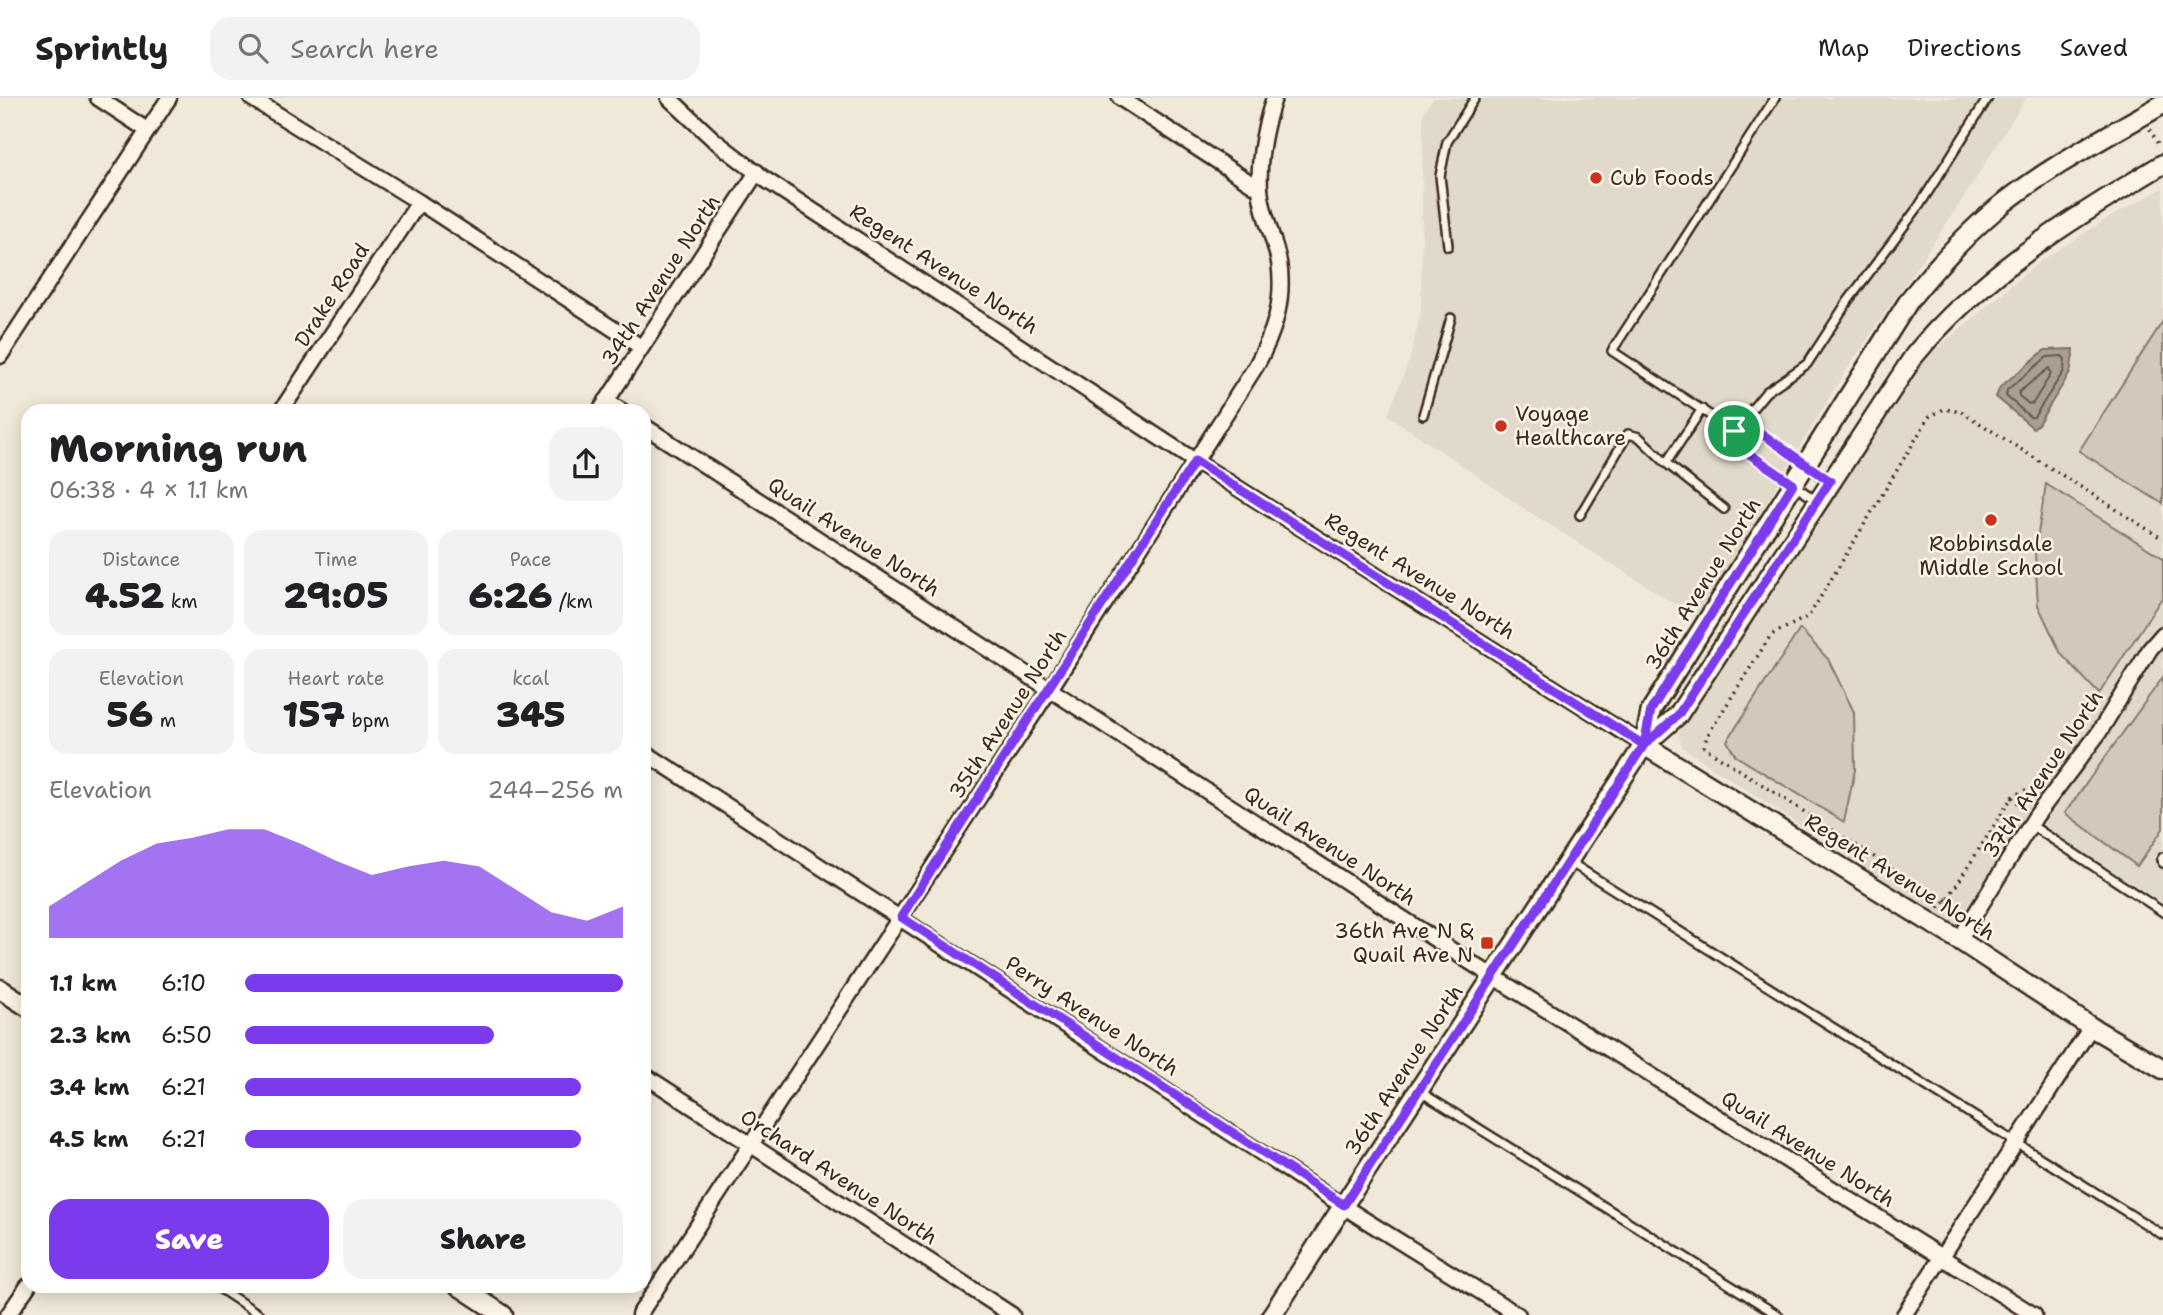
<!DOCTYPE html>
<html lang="en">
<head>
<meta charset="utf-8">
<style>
	body { margin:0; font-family:"Shantell Sans",sans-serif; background:#f2f2f2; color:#202124; height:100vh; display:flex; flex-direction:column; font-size:26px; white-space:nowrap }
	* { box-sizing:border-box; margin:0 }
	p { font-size:23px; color:#757577 }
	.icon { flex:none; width:38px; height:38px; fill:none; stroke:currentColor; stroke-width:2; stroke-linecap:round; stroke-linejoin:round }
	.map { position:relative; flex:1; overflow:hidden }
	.details { position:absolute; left:21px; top:306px; width:630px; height:889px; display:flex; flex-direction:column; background:#fff; border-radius:21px; box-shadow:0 4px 18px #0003 }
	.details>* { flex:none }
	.pin { position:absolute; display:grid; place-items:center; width:60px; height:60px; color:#fff; margin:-30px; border:4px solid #fff; border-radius:50%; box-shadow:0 2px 7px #0007 }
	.round { display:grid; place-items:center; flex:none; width:74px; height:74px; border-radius:21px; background:#f2f2f2 }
	.summary { display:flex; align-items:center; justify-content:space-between; height:119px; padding:0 28px }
	h1 { font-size:38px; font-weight:800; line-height:52px }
	.metrics { display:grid; grid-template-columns:repeat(3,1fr); gap:10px; height:119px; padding:7px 28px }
	.metrics div { display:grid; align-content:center; border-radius:18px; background:#f2f2f2; text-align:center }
	.metrics b { font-size:35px; font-weight:800 }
	.metrics small { font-size:19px; font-weight:400 }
	.metrics p { font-size:19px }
	.chart { height:196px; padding:14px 28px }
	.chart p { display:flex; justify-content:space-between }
	.chart svg { width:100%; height:126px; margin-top:7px; fill:#7c3aed; opacity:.7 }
	.action { display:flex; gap:14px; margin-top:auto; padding:14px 28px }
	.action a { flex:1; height:80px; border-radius:21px; background:#7c3aed; color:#fff; font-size:28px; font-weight:800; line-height:80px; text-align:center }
	.action a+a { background:#f2f2f2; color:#202124 }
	ul { padding:0 28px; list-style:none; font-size:23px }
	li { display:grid; grid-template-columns:112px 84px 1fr; align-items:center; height:52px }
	li i { height:18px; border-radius:9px; background:#7c3aed }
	header { display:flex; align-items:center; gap:42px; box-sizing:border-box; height:98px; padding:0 35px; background:#fff; border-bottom:2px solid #e0e0e0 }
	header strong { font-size:33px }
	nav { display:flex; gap:38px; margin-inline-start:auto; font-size:24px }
	.search { width:490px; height:63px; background:#f2f2f2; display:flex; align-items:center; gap:18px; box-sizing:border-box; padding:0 24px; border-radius:21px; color:#757577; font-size:26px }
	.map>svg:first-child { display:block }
	.built { fill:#e1d9c9 }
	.green { fill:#d2c9ba; stroke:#867a6c; stroke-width:2 }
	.water { fill:#aaa091; stroke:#7e7163; stroke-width:2 }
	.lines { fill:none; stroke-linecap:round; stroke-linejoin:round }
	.shore { stroke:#67594c; stroke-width:2 }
	.service-casing { stroke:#3b2a1e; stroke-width:12 }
	.minor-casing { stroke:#3b2a1e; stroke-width:19 }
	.tertiary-casing { stroke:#3b2a1e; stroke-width:23 }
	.path { stroke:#3b2a1e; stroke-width:3.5; stroke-dasharray:2 5; stroke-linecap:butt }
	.service { stroke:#fcf5e5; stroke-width:7 }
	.minor { stroke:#fcf5e5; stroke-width:14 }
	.tertiary { stroke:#fcf5e5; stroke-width:18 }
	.route-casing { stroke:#fff; stroke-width:14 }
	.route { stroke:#7c3aed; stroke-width:9 }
	.poi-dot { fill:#c8321e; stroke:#fcf5e5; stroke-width:2.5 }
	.labels { text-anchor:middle; stroke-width:5; stroke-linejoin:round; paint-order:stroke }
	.poi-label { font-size:21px; fill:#3b2a1e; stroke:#fcf5e5; text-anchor:start }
	.street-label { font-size:21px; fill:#3b2a1e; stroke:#fcf5e5 }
</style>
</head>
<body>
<header>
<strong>Sprintly</strong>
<div class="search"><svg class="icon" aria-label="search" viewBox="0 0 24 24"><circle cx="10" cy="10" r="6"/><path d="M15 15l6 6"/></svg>Search here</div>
<nav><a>Map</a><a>Directions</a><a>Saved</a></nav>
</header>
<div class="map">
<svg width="2163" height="1217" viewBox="0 0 2163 1217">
	<rect width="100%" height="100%" fill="#f0e9d9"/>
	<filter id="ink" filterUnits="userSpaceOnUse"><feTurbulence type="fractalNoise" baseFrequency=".0143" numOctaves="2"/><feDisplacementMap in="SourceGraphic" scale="14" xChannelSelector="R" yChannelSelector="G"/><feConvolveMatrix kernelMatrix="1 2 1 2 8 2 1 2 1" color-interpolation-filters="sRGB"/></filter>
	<g filter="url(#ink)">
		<g class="built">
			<polygon points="1433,0 2026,0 1963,101 1843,277 1697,520 1528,413 1388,317 1410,260 1421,214 1423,16"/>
			<polygon points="2163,90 2163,805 2028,718 1957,830 1683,650 1678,637 1680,630 1724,567 1915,277 1931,256 2039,164 2107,121"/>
		</g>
		<g class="green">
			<polygon points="2163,223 2163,406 2079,353"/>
			<polygon points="2046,386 2163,460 2163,498 2099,596 2061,556 2038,507 2035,454"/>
			<polygon points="1800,531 1828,561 1854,614 1855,672 1844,724 1736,658 1727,643"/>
			<polygon points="2163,579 2163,731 2137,768 2065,715"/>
		</g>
		<polygon class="water" points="2074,251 2070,275 2038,326 2033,330 1996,299 2000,289 2045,252"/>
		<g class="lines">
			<g class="shore">
				<polygon points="2062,258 2065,261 2064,273 2034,319 2030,319 2006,298 2007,292 2047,259"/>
				<polygon points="2049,270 2051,276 2033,305 2029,306 2019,298 2019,294"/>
			</g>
			<g class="service-casing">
				<g id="service">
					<polyline points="1775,0 1612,253 1734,333 1742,351 1817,403"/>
					<polyline points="1448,148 1440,78 1447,44 1475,0"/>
					<polyline points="1423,317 1451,220"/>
					<polyline points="1734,333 1766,294 1807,266 1848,203 1919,108 1988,0"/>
					<polyline points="1734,333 1755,331 1829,383"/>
					<polyline points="1666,365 1724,411"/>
					<polyline points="1580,417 1628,336 1639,339 1666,365 1702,311"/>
					<polyline points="2031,727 2163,814"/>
					<polyline points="2163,759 2161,762 2163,765"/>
					<polyline points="1568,763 2163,1137"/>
					<polyline points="1419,993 1778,1217"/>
					<polyline points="216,1188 260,1217"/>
				</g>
			</g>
			<g class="minor-casing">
				<g id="minor">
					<polyline points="98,0 147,32"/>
					<polyline points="251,0 419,104 641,249"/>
					<polyline points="669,0 714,42 766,82 1195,363 1644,647"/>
					<polyline points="1120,0 1260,91"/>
					<polyline points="0,258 169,0"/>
					<polyline points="606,303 622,313"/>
					<polyline points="281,313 419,104"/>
					<polyline points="600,313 757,74"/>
					<polyline points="644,328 1470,864 2034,1217"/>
					<polyline points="644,654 1360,1119 1518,1217"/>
					<polyline points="1959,842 2036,718 2098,636 2150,551 2163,536"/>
					<polyline points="644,977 1012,1217"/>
					<polyline points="8,1217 28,1188"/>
					<path d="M639 1217 1050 591 1256 268C1274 235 1285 203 1279 164 1274 139 1262 116 1260 91 1258 59 1264 30 1274 0"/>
					<polyline points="1904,1217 2091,929"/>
				</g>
			</g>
			<g class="tertiary-casing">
				<g id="tertiary">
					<path d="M1644 647 1651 612 1910 201C1936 169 1963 139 1995 112 2046 70 2106 39 2163 6"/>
					<polyline points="1644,647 1959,842 2091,929 2163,971"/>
					<polyline points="0,891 28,909"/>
					<polyline points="459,1188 503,1217"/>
					<path d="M1272 1217 1644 647 1678 617 1914 258C1981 176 2073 120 2163 66"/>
				</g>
			</g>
			<g class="path">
				<polyline points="2150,31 2160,49"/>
				<polyline points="2012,699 2023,710"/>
				<polyline points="1947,802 1919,788 1704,649 1707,638 1771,537 1809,518 1929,319 1944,311 1962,314 2163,441"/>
				<polyline points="1939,810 1947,802 2012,699 2041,684"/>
			</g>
			<use href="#service" class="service"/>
			<use href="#minor" class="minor"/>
			<use href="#tertiary" class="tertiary"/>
		</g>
	</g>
	<g class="lines" filter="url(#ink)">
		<g class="route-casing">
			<polyline id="route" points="1734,333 1742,351 1793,386 1651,612 1644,647 1195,363 901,819 1344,1107 1644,647 1678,617 1830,383 1755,331 1734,333"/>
		</g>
		<use href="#route" class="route"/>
	</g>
	<g class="poi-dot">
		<circle cx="1596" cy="80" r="7"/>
		<circle cx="1501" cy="328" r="7"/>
		<circle cx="1991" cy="422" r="7"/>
		<rect x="1480" y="838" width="14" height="14" rx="3.5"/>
	</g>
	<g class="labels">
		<g class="poi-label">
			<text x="1610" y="87">Cub Foods</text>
			<text x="1515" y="323">Voyage<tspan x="1515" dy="24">Healthcare</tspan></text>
			<text x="1991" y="453" text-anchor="middle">Robbinsdale<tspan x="1991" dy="24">Middle School</tspan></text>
			<text x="1473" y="840" text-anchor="end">36th Ave N &amp;<tspan x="1473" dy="24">Quail Ave N</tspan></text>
		</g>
		<g class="street-label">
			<text transform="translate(944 171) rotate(33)" y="7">Regent Avenue North</text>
			<text transform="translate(661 182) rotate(-57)" y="7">34th Avenue North</text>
			<text transform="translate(332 197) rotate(-57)" y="7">Drake Road</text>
			<text transform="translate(854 439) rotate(33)" y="7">Quail Avenue North</text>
			<text transform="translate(1420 478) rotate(32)" y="7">Regent Avenue North</text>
			<text transform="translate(1703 486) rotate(-58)" y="7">36th Avenue North</text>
			<text transform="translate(1008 616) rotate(-57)" y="7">35th Avenue North</text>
			<text transform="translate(2043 676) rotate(-56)" y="7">37th Avenue North</text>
			<text transform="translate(1330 748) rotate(33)" y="7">Quail Avenue North</text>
			<text transform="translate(1900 779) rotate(32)" y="7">Regent Avenue North</text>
			<text transform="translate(1092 918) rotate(33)" y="7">Perry Avenue North</text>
			<text transform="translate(1404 972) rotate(-57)" y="7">36th Avenue North</text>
			<text transform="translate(1808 1051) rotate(32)" y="7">Quail Avenue North</text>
			<text transform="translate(839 1079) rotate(33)" y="7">Orchard Avenue North</text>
		</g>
	</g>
</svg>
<div class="pin" style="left:1734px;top:333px;background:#1e9e55"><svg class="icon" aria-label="arrive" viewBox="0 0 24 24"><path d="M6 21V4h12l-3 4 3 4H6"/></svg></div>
<section class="details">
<div class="summary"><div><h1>Morning run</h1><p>06:38 · 4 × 1.1 km</p></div><a class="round"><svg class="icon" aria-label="share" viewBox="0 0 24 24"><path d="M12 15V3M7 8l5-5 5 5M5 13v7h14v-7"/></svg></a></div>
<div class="metrics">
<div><p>Distance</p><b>4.52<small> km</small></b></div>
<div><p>Time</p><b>29:05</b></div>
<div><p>Pace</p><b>6:26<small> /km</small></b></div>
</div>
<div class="metrics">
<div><p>Elevation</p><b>56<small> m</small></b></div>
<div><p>Heart rate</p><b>157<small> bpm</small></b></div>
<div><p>kcal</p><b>345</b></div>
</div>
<div class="chart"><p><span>Elevation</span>244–256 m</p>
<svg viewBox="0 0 160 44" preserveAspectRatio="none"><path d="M0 44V33L10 25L20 17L30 11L40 9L50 6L60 6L70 11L80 17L90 22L100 19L110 17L120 19L130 27L140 35L150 38L160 33V44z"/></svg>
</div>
<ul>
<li><b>1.1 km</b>6:10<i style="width:100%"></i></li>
<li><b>2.3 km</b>6:50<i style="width:66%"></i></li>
<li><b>3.4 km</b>6:21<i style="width:89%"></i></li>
<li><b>4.5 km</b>6:21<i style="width:89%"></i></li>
</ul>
<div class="action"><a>Save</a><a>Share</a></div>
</section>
</div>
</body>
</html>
